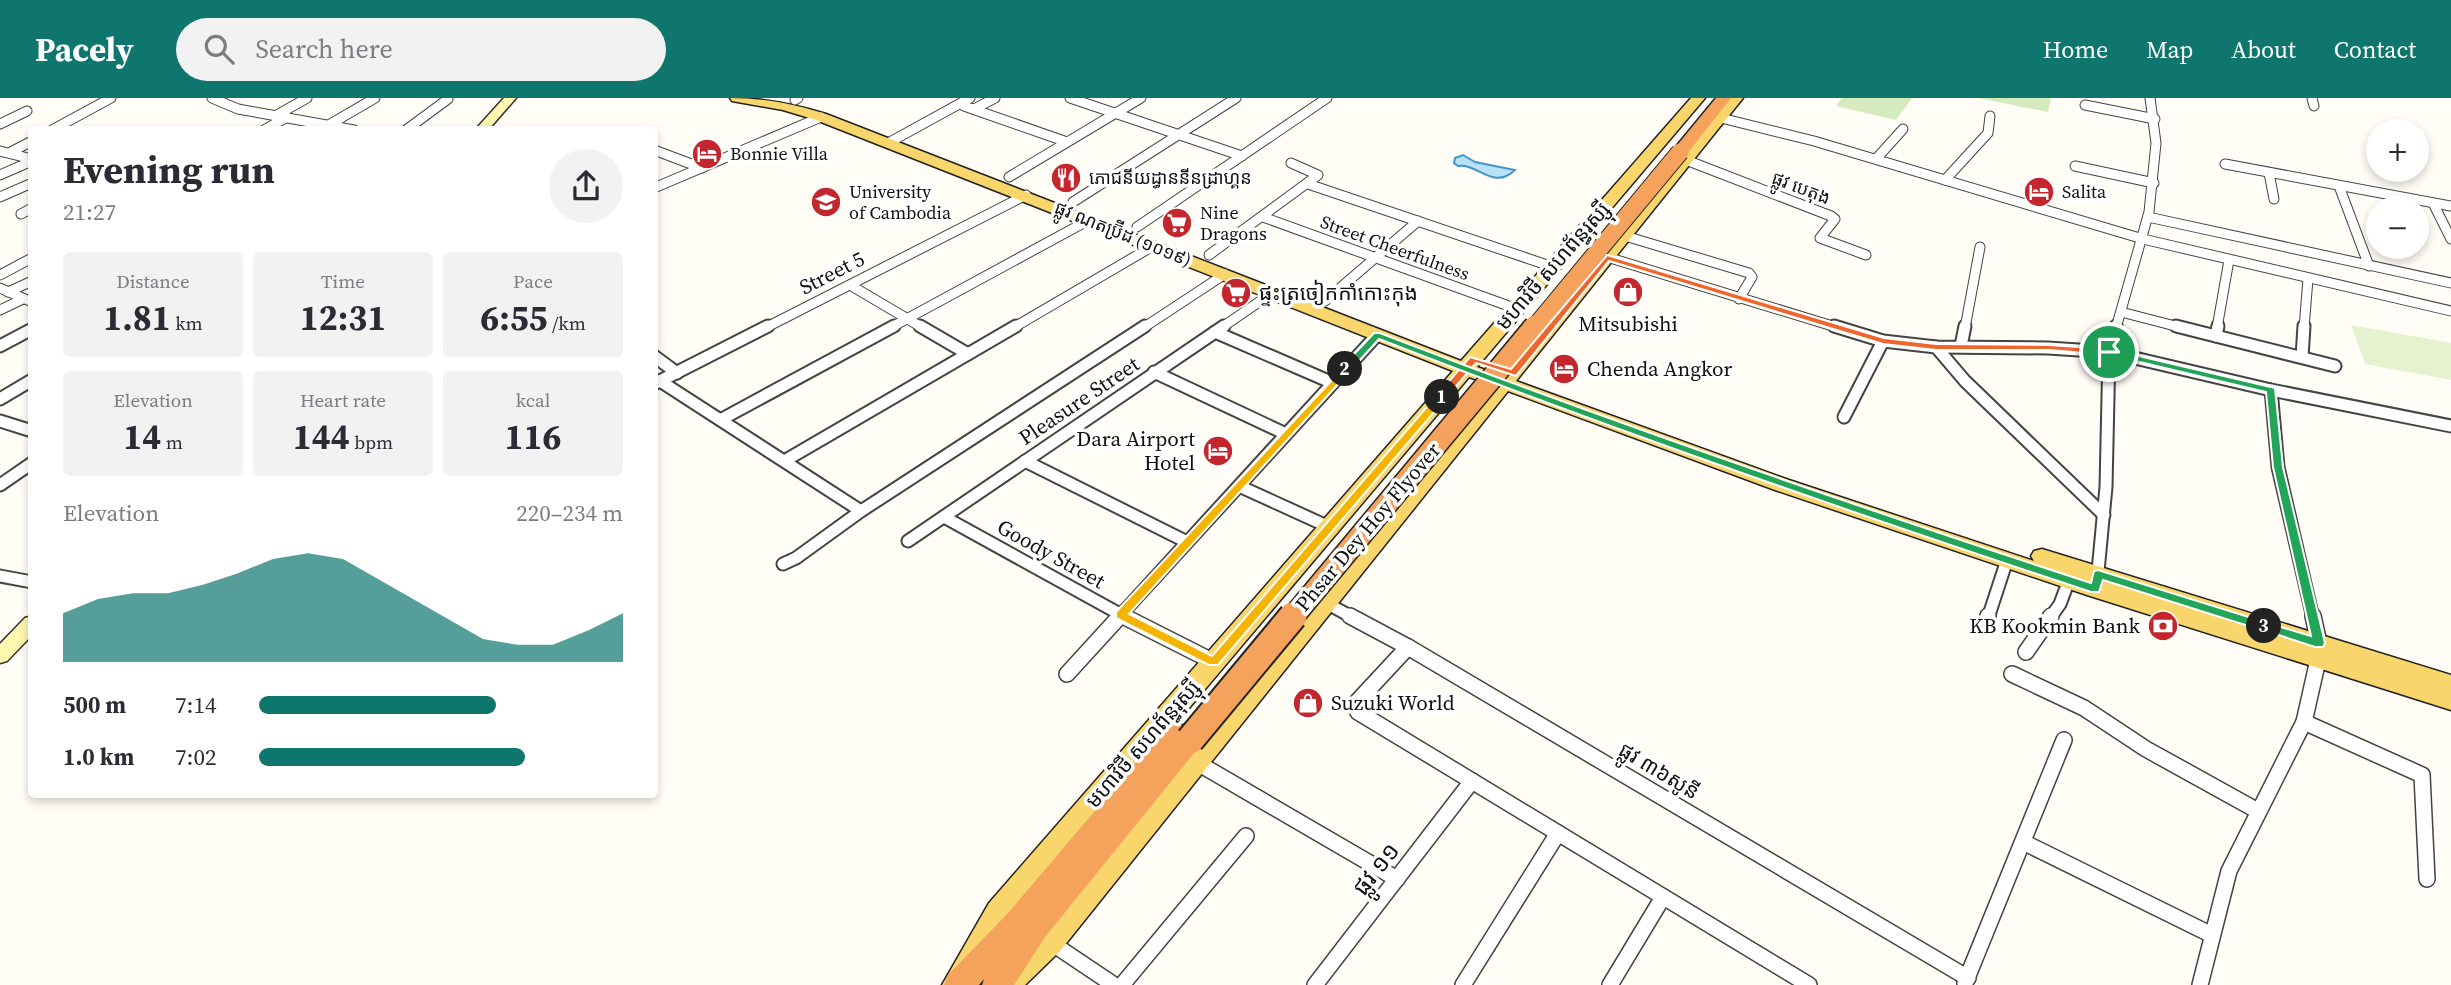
<!DOCTYPE html>
<html lang="en">
<head>
<meta charset="utf-8">
<style>
	body { margin:0; font-family:"Source Serif 4","Noto Sans Khmer",serif; background:#f2f2f3; color:#2b2b33; height:100vh; display:flex; flex-direction:column; font-size:26px; white-space:nowrap }
	* { box-sizing:border-box; margin:0 }
	p { font-size:23px; color:#7c7c81 }
	.icon { flex:none; width:38px; height:38px; fill:none; stroke:currentColor; stroke-width:2; stroke-linecap:round; stroke-linejoin:round }
	.map { position:relative; flex:1; overflow:hidden }
	.panel { position:absolute; left:28px; top:28px; width:630px; height:672px; display:flex; flex-direction:column; background:#fff; border-radius:7px; box-shadow:0 4px 10px #0003 }
	.panel>* { flex:none }
	.fabs { position:absolute; left:2366px; top:21px; display:grid; gap:14px }
	.fabs a { display:grid; place-items:center; width:63px; height:63px; border-radius:50%; background:#fff; box-shadow:0 4px 10px #0003; font-size:35px }
	.pin { position:absolute; display:grid; place-items:center; width:60px; height:60px; color:#fff; margin:-30px; border:4px solid #fff; border-radius:50%; box-shadow:0 2px 7px #0007 }
	.km { position:absolute; width:35px; height:35px; margin:-18px; border-radius:50%; background:#222; color:#fff; font-size:19px; line-height:35px; text-align:center }
	.round { display:grid; place-items:center; flex:none; width:74px; height:74px; border-radius:37px; background:#f2f2f3 }
	.head { display:flex; align-items:center; justify-content:space-between; height:119px; padding:0 35px }
	h1 { font-size:38px; font-weight:700; line-height:52px }
	.metrics { display:grid; grid-template-columns:repeat(3,1fr); gap:10px; height:119px; padding:7px 35px }
	.metrics div { display:grid; align-content:center; border-radius:7px; background:#f2f2f3; text-align:center }
	.metrics b { font-size:35px; font-weight:700 }
	.metrics small { font-size:19px; font-weight:400 }
	.metrics p { font-size:19px }
	.chart { height:196px; padding:14px 35px }
	.chart p { display:flex; justify-content:space-between }
	.chart svg { width:100%; height:126px; margin-top:7px; fill:#0f766e; opacity:.7 }
	ul { padding:0 35px; list-style:none; font-size:23px }
	li { display:grid; grid-template-columns:112px 84px 1fr; align-items:center; height:52px }
	li i { height:18px; border-radius:9px; background:#0f766e }
	header { display:flex; align-items:center; gap:42px; box-sizing:border-box; height:98px; padding:0 35px; background:#0f766e; color:#fff }
	header strong { font-size:33px }
	nav { display:flex; gap:38px; margin-inline-start:auto; font-size:24px }
	.search { width:490px; height:63px; background:#f2f2f3; display:flex; align-items:center; gap:18px; box-sizing:border-box; padding:0 24px; border-radius:38px; color:#7c7c81; font-size:26px }
	.map>svg:first-child { display:block }
	.green { fill:#d5ebbd }
	.pitch { fill:#e6f2cf }
	.water { fill:#b9e0f7; stroke:#3f96cf; stroke-width:2 }
	.lines { fill:none; stroke-linecap:round; stroke-linejoin:round }
	.street-far2-casing { stroke:#444; stroke-width:11 }
	.street-far1-casing { stroke:#444; stroke-width:15 }
	.street-casing { stroke:#444; stroke-width:18 }
	.secondary-casing { stroke:#333; stroke-width:3 }
	.primary-casing { stroke:#222; stroke-width:3 }
	.highway-casing { stroke:#222; stroke-width:3 }
	.street-far2 { stroke:#fff; stroke-width:9 }
	.street-far1 { stroke:#fff; stroke-width:11 }
	.street { stroke:#fff; stroke-width:15 }
	.secondary { fill:#fff6b0; fill-rule:evenodd }
	.primary { fill:#f9d66b; fill-rule:evenodd }
	.highway { fill:#f5a25d; fill-rule:evenodd }
	.highway-bridge-far2-casing { stroke:#222; stroke-width:19; stroke-linecap:butt }
	.highway-bridge-far1-casing { stroke:#222; stroke-width:24; stroke-linecap:butt }
	.highway-bridge-casing { stroke:#222; stroke-width:31; stroke-linecap:butt }
	.highway-bridge-far2 { stroke:#f5a25d; stroke-width:17 }
	.highway-bridge-far1 { stroke:#f5a25d; stroke-width:21 }
	.highway-bridge { stroke:#f5a25d; stroke-width:27 }
	.split-1 { fill:#f0652b; stroke:#fff; stroke-width:2 }
	.split-2 { fill:#f5b400; stroke:#fff; stroke-width:2 }
	.split-3 { fill:#22a559; stroke:#fff; stroke-width:2 }
	.split-4 { fill:#22a559; stroke:#fff; stroke-width:2 }
	.labels { text-anchor:middle; stroke-width:7; stroke-linejoin:round; paint-order:stroke }
	.far-poi-label { font-size:18px; fill:#111; stroke:#fff; text-anchor:start }
	.far-street-label { font-size:18px; fill:#111; stroke:#fff }
	.street-label { font-size:21px; fill:#111; stroke:#fff }
	.poi-label { font-size:21px; fill:#111; stroke:#fff; text-anchor:start }
	.near-street-label { font-size:24px; fill:#111; stroke:#fff }
</style>
</head>
<body>
<header>
<strong>Pacely</strong>
<div class="search"><svg class="icon" aria-label="search" viewBox="0 0 24 24"><circle cx="10" cy="10" r="6"/><path d="M15 15l6 6"/></svg>Search here</div>
<nav><a>Home</a><a>Map</a><a>About</a><a>Contact</a></nav>
</header>
<div class="map">
<svg width="2451" height="887" viewBox="0 0 2451 887">
	<rect width="100%" height="100%" fill="#fffdf5"/>
	<g class="green">
		<polygon points="1842,0 1912,0 1896,22 1836,8"/>
		<polygon points="1978,0 2051,0 2048,14"/>
	</g>
	<polygon class="pitch" points="2351,227 2451,245 2451,282 2365,266"/>
	<path class="water" d="M1463 57 1475 64 1515 72C1493 93 1478 65 1458 68L1454 65 1455 60Z"/>
	<g class="lines">
		<g class="street-far2-casing">
			<g id="street-far2">
				<polyline points="212,0 238,11 354,32"/>
				<polyline points="1070,0 1242,58"/>
				<polyline points="2312,0 2314,8"/>
				<polyline points="795,2 798,0"/>
				<polyline points="2085,7 2155,21"/>
				<polyline points="964,8 1067,44"/>
				<polyline points="974,11 995,0"/>
				<polyline points="277,17 307,0"/>
				<polyline points="1721,20 1814,43 2143,141 2451,213"/>
				<polyline points="0,26 27,13"/>
				<polyline points="327,28 375,0"/>
				<polyline points="52,32 111,0"/>
				<polyline points="264,32 287,19"/>
				<polyline points="406,32 448,1"/>
				<polyline points="890,44 970,0"/>
				<polyline points="654,52 702,70"/>
				<polyline points="0,53 32,61"/>
				<polyline points="9,55 32,43"/>
				<polyline points="1876,61 1903,31"/>
				<polyline points="1686,62 1831,118 1835,121 1820,140 1866,157"/>
				<polyline points="2225,66 2451,108"/>
				<polyline points="2075,68 2154,85"/>
				<polyline points="2269,75 2274,101"/>
				<polyline points="0,77 32,63"/>
				<polyline points="1009,79 1141,0"/>
				<polyline points="1945,82 1988,35 1990,18"/>
				<polyline points="1308,86 1553,169"/>
				<polyline points="2339,88 2369,168"/>
				<polyline points="654,90 821,19"/>
				<polyline points="0,99 32,85"/>
				<polyline points="1073,104 1236,0"/>
				<polyline points="2433,105 2451,141"/>
				<polyline points="21,116 32,110"/>
				<polyline points="1263,119 1517,211"/>
				<polyline points="2148,119 2451,185"/>
				<polyline points="1137,129 1327,0"/>
				<polyline points="1625,138 1749,175 1752,179 1739,201"/>
				<polyline points="1209,157 1318,77 1291,65"/>
				<polyline points="1607,159 1839,230"/>
				<polyline points="0,177 32,160"/>
				<polyline points="850,187 923,230"/>
				<polyline points="0,190 32,204"/>
				<polyline points="8,194 32,183"/>
				<polyline points="1325,203 1418,123"/>
				<polyline points="0,212 23,201"/>
				<polyline points="2121,214 2183,230"/>
				<polyline points="765,230 1026,97"/>
				<polyline points="890,230 1089,122"/>
				<polyline points="1013,230 1153,148"/>
				<polyline points="1143,230 1225,176"/>
				<polyline points="1221,230 1272,195"/>
				<polyline points="1965,230 1980,149"/>
				<polyline points="2116,230 2149,114 2156,45 2150,0"/>
				<polyline points="2217,230 2229,162"/>
				<polyline points="2304,230 2308,181"/>
			</g>
		</g>
		<g class="street-far1-casing">
			<g id="street-far1">
				<polyline points="920,228 968,256"/>
				<polyline points="1834,228 1883,243 1936,249 2048,250 2109,254 2271,292 2451,328"/>
				<polyline points="2176,228 2335,268"/>
				<polyline points="1215,234 1333,285"/>
				<polyline points="2216,238 2218,228"/>
				<polyline points="0,248 32,231"/>
				<polyline points="1961,248 1965,228"/>
				<polyline points="1936,249 1965,283 2104,417"/>
				<polyline points="654,258 677,275"/>
				<polyline points="2302,259 2304,228"/>
				<polyline points="1154,274 1286,336"/>
				<polyline points="660,283 861,413"/>
				<polyline points="654,286 768,228"/>
				<polyline points="2271,292 2278,369 2313,520"/>
				<polyline points="0,301 32,282"/>
				<polyline points="1844,319 1883,243"/>
				<polyline points="722,321 894,228"/>
				<polyline points="0,323 32,333"/>
				<polyline points="786,362 1016,228"/>
				<polyline points="1025,363 1187,444"/>
				<polyline points="0,387 32,365"/>
				<polyline points="1239,388 1329,429"/>
				<polyline points="944,419 1127,520"/>
				<polyline points="908,443 1224,228"/>
				<polyline points="783,466 796,460 861,413 1145,228"/>
				<polyline points="0,478 32,484"/>
				<polyline points="2097,484 2106,389 2109,254 2116,228"/>
				<polyline points="1326,505 1354,520"/>
				<polyline points="1118,520 1377,237"/>
				<polyline points="1988,520 2007,462"/>
				<polyline points="2050,520 2060,506 2069,482"/>
			</g>
		</g>
		<g class="street-casing">
			<g id="street">
				<polyline points="1123,518 1214,564"/>
				<polyline points="1350,518 1408,549 1968,880"/>
				<polyline points="2313,518 2319,545"/>
				<polyline points="1987,522 1988,518"/>
				<polyline points="1408,549 1355,606 1358,614 1809,887"/>
				<polyline points="2026,554 2051,518"/>
				<polyline points="1067,576 1120,518"/>
				<polyline points="2012,576 2084,610 2146,651 2258,713"/>
				<polyline points="2304,624 2422,677 2427,781"/>
				<polyline points="1196,664 1397,781"/>
				<polyline points="2023,744 2212,837"/>
				<polyline points="1050,844 1114,887"/>
				<polyline points="1965,885 2064,642"/>
				<polyline points="1122,887 1246,738"/>
				<polyline points="1315,887 1472,683"/>
				<polyline points="1463,887 1558,735"/>
				<polyline points="1610,887 1663,799"/>
				<polyline points="2200,887 2229,773 2304,624 2318,562"/>
			</g>
		</g>
		<g class="secondary-casing">
			<g id="secondary">
				<polygon points="504,0 516,0 488,32 475,32"/>
				<polygon points="32,518 32,537 7,563 0,565 0,546 25,520"/>
			</g>
		</g>
		<g class="primary-casing">
			<path id="primary" d="M730 0C764 0 793 6 826 16L1461 263 1691 0H1705L1477 269 1500 277 1729 0H1743L1516 283 1789 382 2034 463 2031 458 2034 453 2042 451 2451 577V612L2087 497 1775 392 1508 293 1060 853 1025 887H992L996 878 1040 835 1492 287 1469 279 1009 823 971 887H942L989 805 1453 273 816 22 783 12 732 3Z"/>
		</g>
		<g class="highway-casing">
			<g id="highway">
				<polygon points="1716,0 1731,0 1686,57 1674,57 1672,54 1674,51"/>
				<polygon points="1176,625 1185,628 1188,632 1199,635 1203,642 1199,649 1045,839 1014,887 982,887 984,881 979,887 944,887 948,877 1009,814 1167,628"/>
			</g>
		</g>
		<use href="#street-far2" class="street-far2"/>
		<use href="#street-far1" class="street-far1"/>
		<use href="#street" class="street"/>
		<use href="#secondary" class="secondary"/>
		<use href="#primary" class="primary"/>
		<use href="#highway" class="highway"/>
		<g class="highway-bridge-far2-casing">
			<polyline id="highway-bridge-far2" points="1534,230 1680,54"/>
		</g>
		<g class="highway-bridge-far1-casing">
			<polyline id="highway-bridge-far1" points="1292,520 1535,228"/>
		</g>
		<g class="highway-bridge-casing">
			<polyline id="highway-bridge" points="1190,642 1293,518"/>
		</g>
		<use href="#highway-bridge-far2" class="highway-bridge-far2"/>
		<use href="#highway-bridge-far1" class="highway-bridge-far1"/>
		<use href="#highway-bridge" class="highway-bridge"/>
	</g>
	<polygon class="split-1" points="1607,157 1884,240 1936,246 2049,247 2109,251 2114,254 2109,257 2049,252 1936,252 1883,246 1609,163 1516,278 1476,265 1445,301 1438,301 1438,296 1470,259 1511,271"/>
	<polygon class="split-2" points="1345,268 1349,269 1349,274 1129,516 1212,558 1438,296 1447,299 1218,567 1209,567 1116,520 1116,514"/>
	<path class="split-3" d="M1374 235H1380C1614 325 1852 407 2091 485L2094 473 2098 472 2268 525 2270 528 2264 533 2103 482 2099 494H2091C1852 415 1613 332 1379 241L1349 274H1342V269Z"/>
	<polygon class="split-4" points="2109,251 2275,290 2283,369 2325,545 2323,549 2315,549 2260,531 2258,528 2264,524 2311,538 2273,369 2266,294 2106,256 2104,254"/>
	<defs>
		<g id="hotel-disc" transform="scale(1.575)"><circle r="9.5" fill="#c4262e" stroke="#fff"/><path d="M-6-4.5h1.5V1H6V5H4.5V3h-9V5H-6ZM-4 0a1.8 1.8 0 1 1 3.6 0ZM.5 0V-2.5h3Q6-2.5 6 0Z" fill="#fff"/></g>
		<g id="restaurant-disc" transform="scale(1.575)"><circle r="9.5" fill="#c4262e" stroke="#fff"/><path d="M-5-6h1v4h1v-4h1v4h1v-4h1v5L-1.5 .5V6h-2V.5L-5-1ZM5-6V6H3V1.5H1.5Q1.5-4 5-6Z" fill="#fff"/></g>
		<g id="university-disc" transform="scale(1.575)"><circle r="9.5" fill="#c4262e" stroke="#fff"/><path d="M0-5L7-2L0 1L-7-2ZM-4 1L0 2.5L4 1V4Q0 6-4 4Z" fill="#fff"/></g>
		<g id="supermarket-disc" transform="scale(1.575)"><circle r="9.5" fill="#c4262e" stroke="#fff"/><path d="M-6-5.5h2.5l.6 2H6L4.5 2H-2.5L-4.4-4H-6ZM-1.5 3.2a1.3 1.3 0 1 0 .1 0ZM3 3.2a1.3 1.3 0 1 0 .1 0Z" fill="#fff"/></g>
		<g id="shop-disc" transform="scale(1.575)"><circle r="9.5" fill="#c4262e" stroke="#fff"/><path d="M-5-2.5h2.3a2.7 3.5 0 0 1 5.4 0H5L5.5 6h-11ZM-1.5-2.5h3a1.5 2.3 0 0 0-3 0Z" fill="#fff"/></g>
		<g id="bank-disc" transform="scale(1.575)"><circle r="9.5" fill="#c4262e" stroke="#fff"/><path d="M-6-4H6V4H-6ZM0-2.3a2.3 2.3 0 1 0 0 4.6a2.3 2.3 0 1 0 0-4.6Z" fill="#fff"/></g>
	</defs>
	<g fill-rule="evenodd">
		<use href="#hotel-disc" x="707" y="56"/>
		<use href="#restaurant-disc" x="1066" y="80"/>
		<use href="#hotel-disc" x="2039" y="94"/>
		<use href="#university-disc" x="826" y="104"/>
		<use href="#supermarket-disc" x="1177" y="125"/>
		<use href="#shop-disc" x="1628" y="194"/>
		<use href="#supermarket-disc" x="1236" y="195"/>
		<use href="#hotel-disc" x="1564" y="271"/>
		<use href="#hotel-disc" x="1218" y="353"/>
		<use href="#bank-disc" x="2163" y="528"/>
		<use href="#shop-disc" x="1308" y="605"/>
	</g>
	<g class="labels">
		<g class="far-poi-label">
			<text x="730" y="62">Bonnie Villa</text>
			<text x="1089" y="86">ភោជនីយដ្ធាននីនដ្រាហ្គន</text>
			<text x="849" y="100">University<tspan x="849" dy="21">of Cambodia</tspan></text>
			<text x="2062" y="100">Salita</text>
			<text x="1200" y="121">Nine<tspan x="1200" dy="21">Dragons</tspan></text>
		</g>
		<g class="far-street-label">
			<text transform="translate(1801 90) rotate(21)" y="6">ផ្លូវ បេតុង</text>
			<text transform="translate(1123 136) rotate(22)" y="6">ផ្លូវ ណតប្រ៊ីដ (១០១៩)</text>
			<text transform="translate(1395 150) rotate(20)" y="6">Street Cheerfulness</text>
		</g>
		<g class="street-label">
			<text transform="translate(1553 168) rotate(-49)" y="7">មហាវិថី សហព័ន្ធរុស្ស៊ី</text>
			<text transform="translate(832 175) rotate(-27)" y="7">Street 5</text>
			<text transform="translate(1079 303) rotate(-34)" y="7">Pleasure Street</text>
			<text transform="translate(1368 429) rotate(-50)" y="7">Phsar Dey Hoy Flyover</text>
			<text transform="translate(1051 456) rotate(29)" y="7">Goody Street</text>
			<text transform="translate(1143 646) rotate(-49)" y="7">មហាវិថី សហព័ន្ធរុស្ស៊ី</text>
			<text transform="translate(1659 673) rotate(31)" y="7">ផ្លូវ ៣៦សូនី</text>
		</g>
		<g class="poi-label">
			<text x="1259" y="202">ផ្ទះត្រចៀកកាំកោះកុង</text>
			<text x="1628" y="233" text-anchor="middle">Mitsubishi</text>
			<text x="1587" y="278">Chenda Angkor</text>
			<text x="1195" y="348" text-anchor="end">Dara Airport<tspan x="1195" dy="24">Hotel</tspan></text>
			<text x="2140" y="535" text-anchor="end">KB Kookmin Bank</text>
			<text x="1331" y="612">Suzuki World</text>
		</g>
		<g class="near-street-label">
			<text transform="translate(1376 771) rotate(-52)" y="8">ផ្លូវ ១១</text>
		</g>
	</g>
</svg>
<div class="fabs">
<a>+</a>
<a>−</a>
</div>
<div class="pin" style="left:2109px;top:254px;background:#1e9e55"><svg class="icon" aria-label="arrive" viewBox="0 0 24 24"><path d="M6 21V4h12l-3 4 3 4H6"/></svg></div>
<b class="km" style="left:1442px;top:299px">1</b>
<b class="km" style="left:1345px;top:271px">2</b>
<b class="km" style="left:2264px;top:528px">3</b>
<section class="panel">
<div class="head"><div><h1>Evening run</h1><p>21:27</p></div><a class="round"><svg class="icon" aria-label="share" viewBox="0 0 24 24"><path d="M12 15V3M7 8l5-5 5 5M5 13v7h14v-7"/></svg></a></div>
<div class="metrics">
<div><p>Distance</p><b>1.81<small> km</small></b></div>
<div><p>Time</p><b>12:31</b></div>
<div><p>Pace</p><b>6:55<small> /km</small></b></div>
</div>
<div class="metrics">
<div><p>Elevation</p><b>14<small> m</small></b></div>
<div><p>Heart rate</p><b>144<small> bpm</small></b></div>
<div><p>kcal</p><b>116</b></div>
</div>
<div class="chart"><p><span>Elevation</span>220–234 m</p>
<svg viewBox="0 0 160 44" preserveAspectRatio="none"><path d="M0 44V27L10 22L20 20L30 20L40 17L50 13L60 8L70 6L80 8L90 15L100 22L110 29L120 36L130 38L140 38L150 33L160 27V44z"/></svg>
</div>
<ul>
<li><b>500 m</b>7:14<i style="width:65%"></i></li>
<li><b>1.0 km</b>7:02<i style="width:73%"></i></li>
</ul>
</section>
</div>
</body>
</html>
